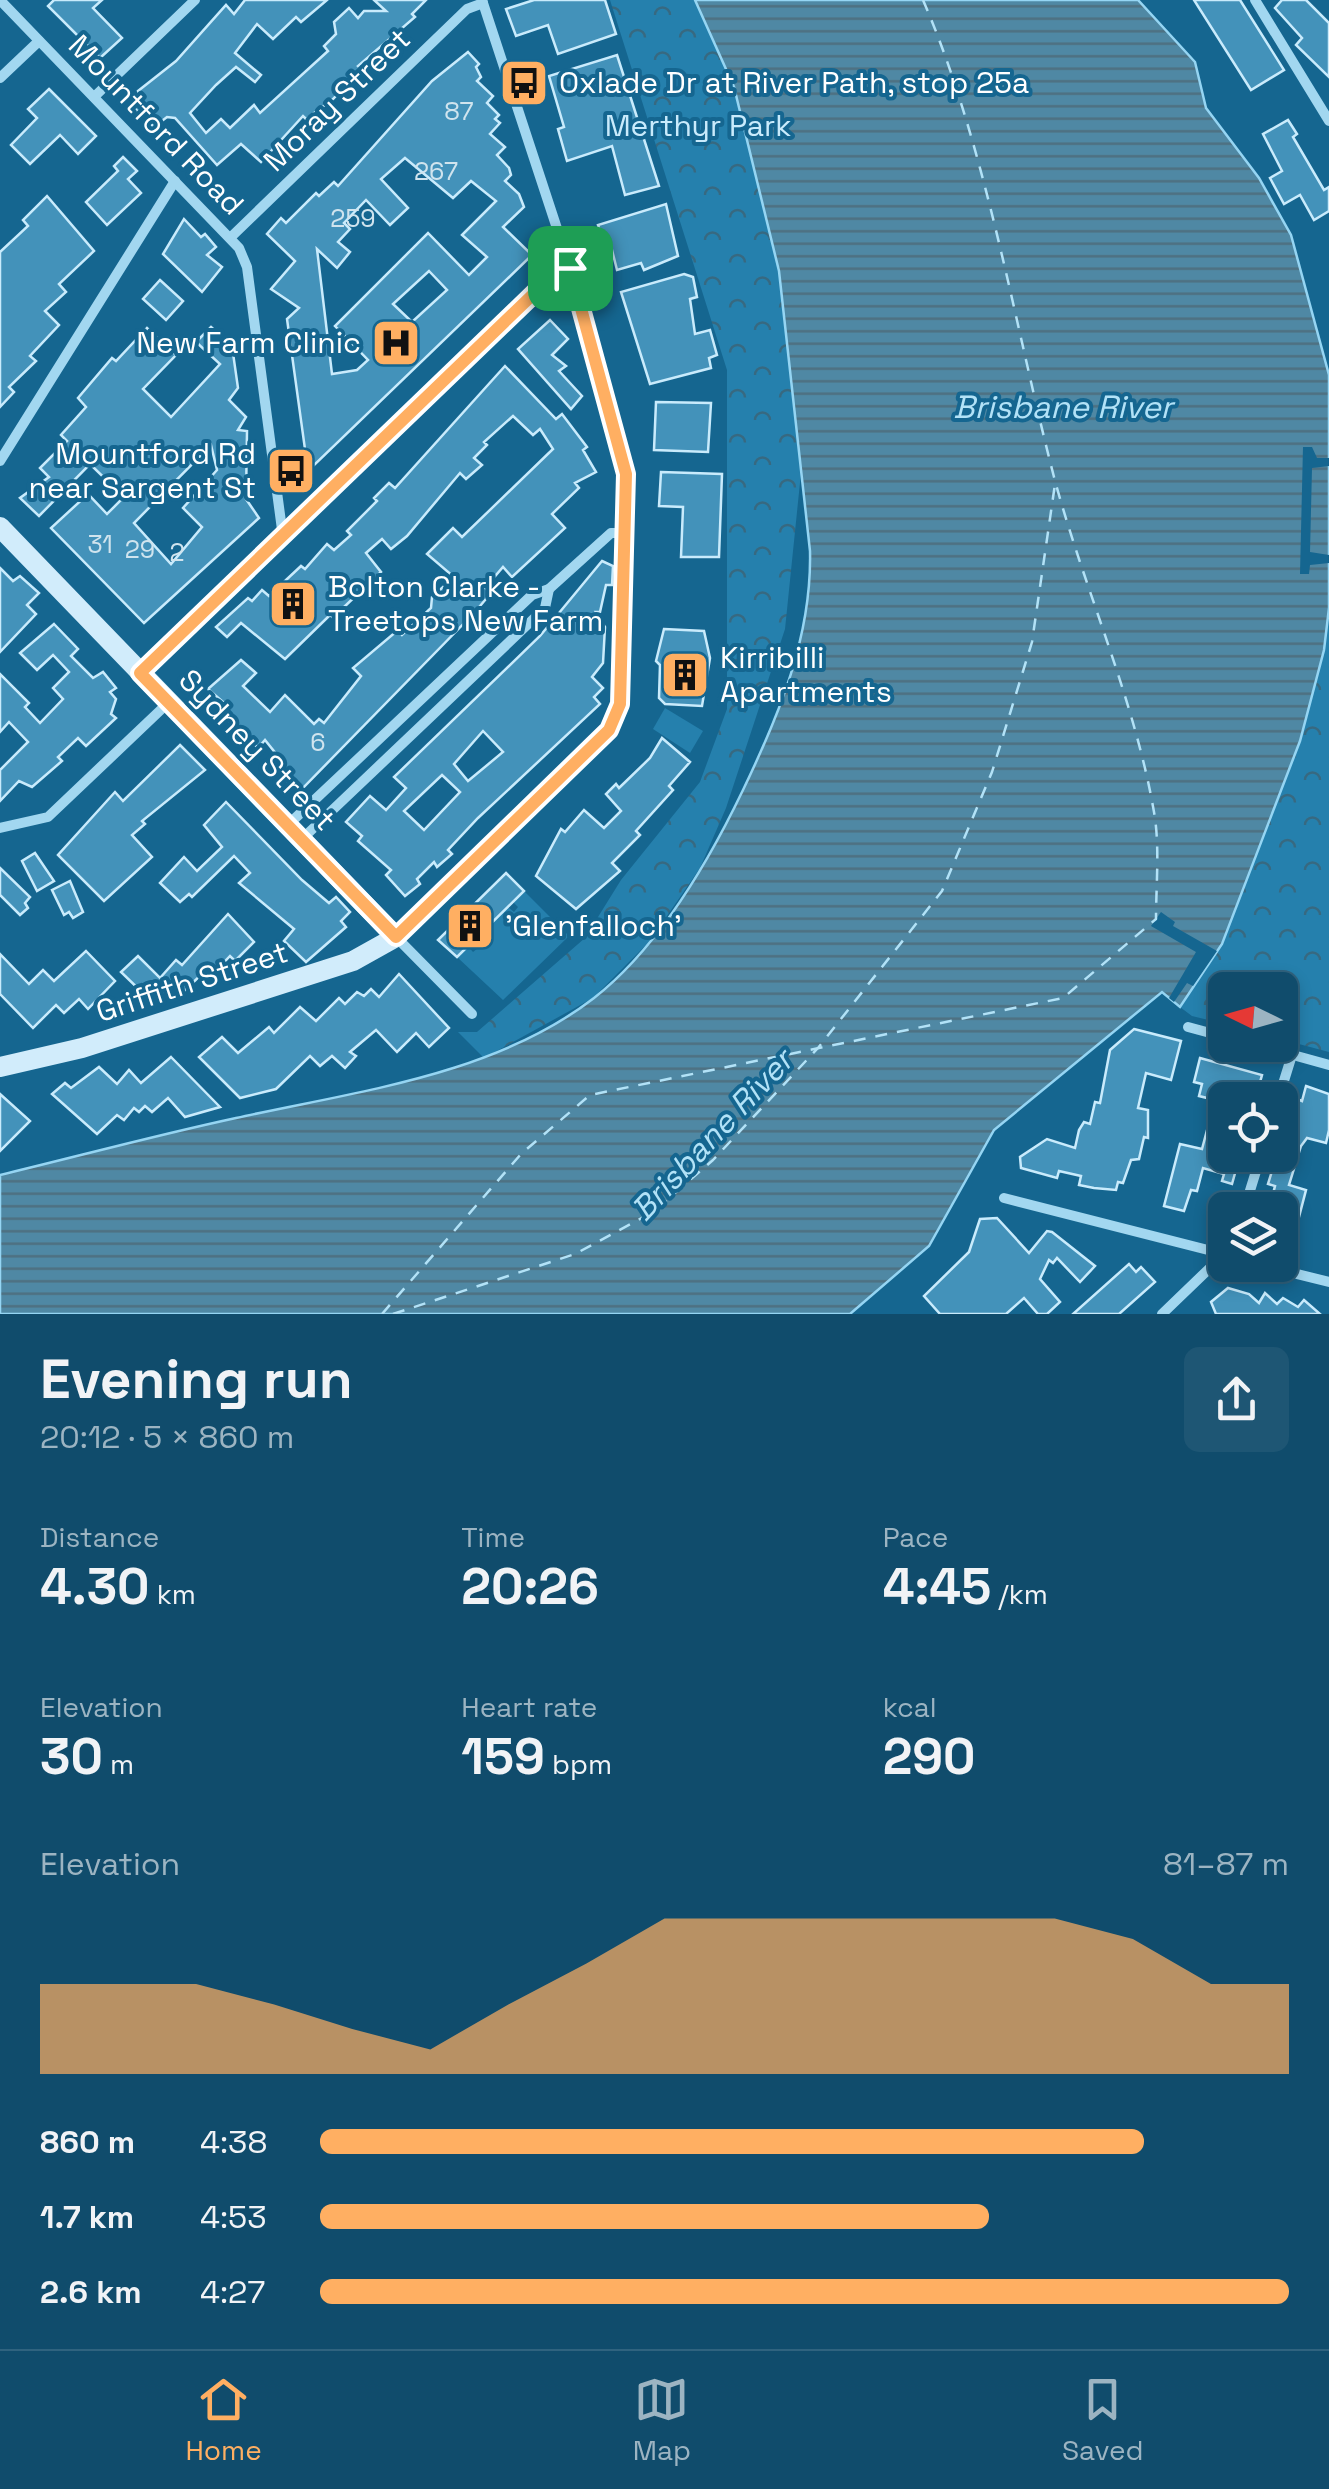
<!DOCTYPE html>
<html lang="en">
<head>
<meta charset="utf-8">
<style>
	body { margin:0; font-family:"Space Grotesk",sans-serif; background:#1e5674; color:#f1f3f6; height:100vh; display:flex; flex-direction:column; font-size:38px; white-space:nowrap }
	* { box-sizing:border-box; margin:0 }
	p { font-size:32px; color:#9cb4c2 }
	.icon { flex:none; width:55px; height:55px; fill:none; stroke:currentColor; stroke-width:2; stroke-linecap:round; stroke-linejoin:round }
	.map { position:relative; height:1314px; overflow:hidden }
	.drawer { display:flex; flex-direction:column; background:#104c6c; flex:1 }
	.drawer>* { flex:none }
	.needle { width:65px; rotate:275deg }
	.controls { position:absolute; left:1208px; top:972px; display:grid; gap:20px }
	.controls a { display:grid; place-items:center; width:90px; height:90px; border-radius:15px; background:#104c6c; box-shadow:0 5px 15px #0003,0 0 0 2px #30637f; font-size:50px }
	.pin { position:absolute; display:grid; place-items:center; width:85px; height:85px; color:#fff; margin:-42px; border-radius:20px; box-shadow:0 5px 15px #0006 }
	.round { display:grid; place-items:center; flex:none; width:105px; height:105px; border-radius:15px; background:#1e5674 }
	.overview { display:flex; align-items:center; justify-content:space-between; height:170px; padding:0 40px }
	h1 { font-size:55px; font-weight:700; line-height:75px }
	.figures { display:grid; grid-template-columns:repeat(3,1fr); gap:15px; height:170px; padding:10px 40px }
	.figures div { display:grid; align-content:center }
	.figures b { font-size:50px; font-weight:700 }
	.figures small { font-size:28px; font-weight:400 }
	.figures p { font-size:28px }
	.chart { height:280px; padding:20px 40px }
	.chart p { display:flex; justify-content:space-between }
	.chart svg { width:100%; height:180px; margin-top:10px; fill:#ffaf62; opacity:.7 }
	ul { padding:0 40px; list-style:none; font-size:32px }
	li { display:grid; grid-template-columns:160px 120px 1fr; align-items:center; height:75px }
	li i { height:25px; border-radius:12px; background:#ffaf62 }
	.menu { display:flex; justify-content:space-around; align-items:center; height:140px; border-top:2px solid #30637f; background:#104c6c; font-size:28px; color:#9cb4c2 }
	.menu a { display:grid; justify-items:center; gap:5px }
	.menu .current { color:#ffaf62 }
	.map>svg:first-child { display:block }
	.green { fill:#2580ad }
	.park { fill:url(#park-crowns) }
	.water { fill:url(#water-rules); stroke:#95d5f3; stroke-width:2.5 }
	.pier { fill:#156690 }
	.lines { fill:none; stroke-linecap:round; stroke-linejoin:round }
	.ferry { stroke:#b2e2f7; stroke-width:2.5; stroke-dasharray:12 10; stroke-linecap:butt }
	.building { fill:#4392ba; stroke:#c9ebfc; stroke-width:2.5; fill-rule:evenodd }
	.street { stroke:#a2d7f0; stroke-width:10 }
	.secondary { stroke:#d1ecfb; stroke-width:20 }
	.route-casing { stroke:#fff; stroke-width:20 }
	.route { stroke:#ffaf62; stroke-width:12 }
	.labels { text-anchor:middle; stroke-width:8; stroke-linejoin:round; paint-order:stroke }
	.number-label { font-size:25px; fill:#d0e4ee }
	.poi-label { font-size:30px; fill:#fff; stroke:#156690; text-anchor:start }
	.street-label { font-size:30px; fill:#fff; stroke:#156690 }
	.park-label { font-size:30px; fill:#c9ebfc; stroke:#156690 }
	.water-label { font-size:32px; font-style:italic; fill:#b2e2f7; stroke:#156690 }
</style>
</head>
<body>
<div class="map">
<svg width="1329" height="1314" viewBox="0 0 1329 1314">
	<defs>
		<pattern id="park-crowns" width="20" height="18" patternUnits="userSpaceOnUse" patternTransform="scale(2.5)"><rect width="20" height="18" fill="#2580ad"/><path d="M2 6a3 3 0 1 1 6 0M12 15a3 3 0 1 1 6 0" fill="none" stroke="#376981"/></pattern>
		<pattern id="water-rules" width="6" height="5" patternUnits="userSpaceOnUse" patternTransform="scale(2.5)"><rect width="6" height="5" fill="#4f88a4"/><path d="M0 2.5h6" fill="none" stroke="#4e7081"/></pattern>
	</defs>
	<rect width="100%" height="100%" fill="#156690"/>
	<g class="green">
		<polygon points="665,708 703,731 690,753 653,729"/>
		<polygon points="524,891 569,936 503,1000 457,957 466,944 473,952 478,948 473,941 508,907 514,912 518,907 513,902"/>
	</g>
	<g class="park">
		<polygon points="610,0 695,0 734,87 779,271 802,463 785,629 726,808 700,868 649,942 593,998 484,1058 458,1032 477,1032 585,938 621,880 700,782 727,709 727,370"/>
		<polygon points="1329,608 1329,1052 1280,1039 1280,990 1225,990 1225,1024 1192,1016 1180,1007 1222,944 1300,741 1324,650"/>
	</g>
	<path class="water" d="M695 0H1138L1195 62 1206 108 1259 178 1291 235 1329 375V608L1324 650 1300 741 1222 944 1180 1007 1162 992 994 1130 929 1246 850 1314H0V1175C79 1156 157 1135 236 1118 357 1091 493 1076 594 998 659 947 708 863 743 790 779 715 812 636 810 551L779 271 734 87Z"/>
	<g class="pier">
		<polygon points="1303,447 1312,447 1317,458 1329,458 1329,466 1312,468 1310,552 1329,555 1329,563 1310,565 1309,574 1300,574"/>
		<polygon points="1161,912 1175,922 1173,926 1217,951 1193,986 1187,983 1174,1002 1169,998 1196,952 1151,926"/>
	</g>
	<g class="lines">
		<g class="ferry">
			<path d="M382 1314 521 1154 590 1095 1063 998 1156 919C1156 885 1160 846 1154 812 1134 697 1084 589 1054 477 1014 323 986 145 923 0"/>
			<polyline points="393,1314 575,1254 653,1212 713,1160 818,1048 942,891 992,772 1032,642 1055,484"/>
		</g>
	</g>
	<g class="building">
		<polygon points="54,0 102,0 93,8 122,38 100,58 48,6"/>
		<polygon points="245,0 327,0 301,22 296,17 273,39 257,24 235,53 261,75 255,82 236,67 216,85 190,113 206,133 221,119 230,128 254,105 260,113 328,51 324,46 336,34 334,22 349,8 358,18 364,11 386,11 374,0 426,0 412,14 415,17 358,66 361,69 333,99 306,119 303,116 261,162 241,144 217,165 175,118 167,117 154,127 131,105 140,97 138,91 176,61 226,5 234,14"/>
		<polygon points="534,0 605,0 616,34 558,54 548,25 516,36 506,9"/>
		<polygon points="1194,0 1240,0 1284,70 1251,90"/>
		<polygon points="1282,0 1306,0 1329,23 1329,77 1296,45 1302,38 1275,8"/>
		<path d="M468 52 479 64 476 67 481 77 477 81 493 96 487 103 499 115 495 119 500 123 490 134 505 147 497 155 509 168 511 175 505 181 519 194 524 207 503 227 532 255 308 471 287 319 299 308 271 289 295 261 267 234 281 218 286 223 316 193 319 196 334 182 338 186 432 81ZM405 158 453 198 471 181 496 201 462 235 487 257 469 275 428 233 335 326 368 360 357 370 332 374 317 249 337 268 350 252 338 242 350 229 344 223 366 200 390 225 408 208 381 179ZM429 271 447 290 412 322 393 304Z"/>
		<polygon points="617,55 659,186 625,195 612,146 567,161 558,129 564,127 549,76"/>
		<polygon points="49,89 96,136 78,154 60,135 30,164 11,145 37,118 28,109"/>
		<polygon points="1288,120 1297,134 1293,137 1324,190 1329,187 1329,211 1314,220 1300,195 1284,204 1270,178 1282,171 1263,134"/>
		<polygon points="123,157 137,171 128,179 141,193 107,225 86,202 118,171 114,166"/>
		<polygon points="47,196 94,251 59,284 66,292 45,311 59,325 30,356 36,361 9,387 14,392 0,407 0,252 28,226 23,220"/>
		<polygon points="666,204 678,256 644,270 641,263 617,270 610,242 604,244 598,225"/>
		<polygon points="184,219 201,237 205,234 216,247 207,255 222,267 202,292 163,254"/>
		<polygon points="684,274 693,277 697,297 690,299 695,334 710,330 717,355 709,358 711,368 650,384 621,292"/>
		<polygon points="160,280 183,301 166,320 143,299"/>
		<polygon points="550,320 568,339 552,355 566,366 559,371 582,396 571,409 518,349"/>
		<path d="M211 327 232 346 238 388 229 400 246 417 238 430 247 431 246 499 259 518 144 623 51 528 88 494 107 514 124 497 90 464 39 516 20 498 49 477 40 468 67 441 61 435 86 407 78 398 112 358 116 361 147 328 176 355 143 389 171 417 220 364 196 342ZM211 445 217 470 183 508 202 527 171 564 134 523Z"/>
		<polygon points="505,366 556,419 562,414 587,447 583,450 596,472 575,483 579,488 552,514 565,528 512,577 503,567 485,588 491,593 475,612 299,792 273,768 281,760 265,740 258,748 243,734 223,715 230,708 208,689 241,660 256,673 243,686 270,712 285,695 314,724 319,719 324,723 361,676 353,668 398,630 402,635 431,608 432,597 454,577 427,554 453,528 462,537 553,449 540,429 533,435 513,416 484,442 487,445 474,458 482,465 466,479 460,473 407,536 391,549 382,539 366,553 381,572 343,608 347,611 337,621 330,615 285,659 241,623 227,637 216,627 248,598 252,601 262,590 269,596 301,566 305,569 327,544 334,550 351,535 347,531 377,501 374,498 389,483 395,488"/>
		<polygon points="656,402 711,403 708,452 654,450"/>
		<polygon points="661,472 722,474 719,557 681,557 683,507 659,506"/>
		<path d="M602 561 613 566 612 585H606L600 612H596L605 627 603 663 592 677 603 688 594 697 600 704 478 818 448 850 452 854 437 867 434 862 417 879 420 884 405 896 386 875 391 870 358 841 362 836 346 822 370 796 386 810 406 788 394 777 540 636ZM483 731 503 752 468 781 454 764ZM442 775 460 792 424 830 404 811Z"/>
		<polygon points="0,568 13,581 20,576 39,593 27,605 36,614 0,652"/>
		<polygon points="54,624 78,649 71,656 93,678 103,672 116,688 110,692 116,699 111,714 116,718 86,746 78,738 58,757 62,761 32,787 19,781 0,801 0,770 28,742 9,722 0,732 0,674 29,703 25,707 40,723 63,699 53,688 69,672 53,655 37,670 20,653"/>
		<polygon points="664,629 704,631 710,658 702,706 665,704 659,698 660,665 656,661"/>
		<polygon points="662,738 690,762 669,786 673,790 636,831 640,835 612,863 620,871 576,909 536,876 561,829 565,832 584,810 604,828 621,811 606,794 616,784 619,788 650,758"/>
		<polygon points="180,745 205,770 142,821 145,824 132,835 152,857 104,901 58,855 115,792 123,801"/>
		<polygon points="226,802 302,880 329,903 336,897 350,912 341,921 346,927 306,962 284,941 294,929 239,883 250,873 234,856 192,897 189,894 180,902 160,883 184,857 197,871 222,847 204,825"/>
		<polygon points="35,853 54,881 37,891 22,861"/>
		<polygon points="0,868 30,897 25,903 28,908 20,915 0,895"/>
		<polygon points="506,873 524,891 457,957 438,940"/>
		<polygon points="70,881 83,912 73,918 69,912 64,915 52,890"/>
		<polygon points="228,914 254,942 235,961 230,956 209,978 204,972 184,991 174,982 152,1002 121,972 138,956 160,978 176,960 182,965"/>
		<polygon points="86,951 115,981 88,1009 79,999 64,1013 56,1005 33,1028 0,994 0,954 29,984 43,970 54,981"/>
		<polygon points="399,974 449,1028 429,1047 416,1033 397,1052 376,1030 350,1052 356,1056 345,1068 332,1056 320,1066 310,1056 276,1089 240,1098 199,1057 222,1037 238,1053 269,1027 274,1033 300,1007 316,1021 339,998 345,1004 357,992 364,996 371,989 379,997"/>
		<polygon points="1134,1029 1181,1041 1171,1080 1146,1073 1138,1108 1148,1110 1148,1138 1144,1137 1139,1159 1131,1160 1123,1183 1118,1182 1116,1190 1094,1188 1079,1185 1081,1176 1059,1171 1057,1178 1021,1168 1020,1157 1047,1139 1075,1148 1079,1130 1084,1122 1090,1124 1095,1102 1100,1103 1110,1050"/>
		<polygon points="171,1057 220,1107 185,1117 168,1098 152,1112 145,1106 139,1112 134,1108 124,1120 117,1115 97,1134 52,1094 65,1083 71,1088 99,1067 117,1084 129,1070 141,1083"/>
		<polygon points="1200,1058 1262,1075 1255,1100 1225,1100 1221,1154 1239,1159 1232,1184 1222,1181 1224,1174 1203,1168 1197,1191 1191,1190 1184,1211 1164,1206 1180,1144 1202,1149 1215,1100 1199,1096 1202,1084 1194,1082"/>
		<polygon points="1306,1086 1329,1094 1329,1130 1326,1143 1307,1138 1301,1146 1289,1185 1306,1190 1293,1240 1280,1236 1280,1210 1272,1210 1270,1205 1275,1186 1268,1184 1276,1158 1286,1160 1292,1140 1285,1139 1293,1111 1297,1099 1302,1101"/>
		<polygon points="0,1094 30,1121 0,1151"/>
		<polygon points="997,1218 1029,1253 1047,1231 1052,1232 1095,1266 1080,1282 1057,1258 1053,1263 1049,1260 1040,1279 1060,1302 1047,1314 1038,1314 1024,1298 1006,1314 940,1314 924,1296 969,1252 980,1219"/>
		<polygon points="1129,1264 1136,1272 1141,1267 1155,1282 1119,1314 1073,1314"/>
		<polygon points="1228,1288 1249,1294 1259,1303 1265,1293 1277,1304 1283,1298 1298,1307 1304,1300 1320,1314 1216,1314 1211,1302"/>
	</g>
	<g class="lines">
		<g class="street">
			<polyline points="0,0 239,248 247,267 283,537"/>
			<polyline points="1255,0 1329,121"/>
			<polyline points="0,78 39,41"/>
			<polyline points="94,97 195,0"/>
			<polyline points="230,238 467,9 483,3"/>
			<polyline points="0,461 175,181"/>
			<polyline points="140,673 548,280 570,268"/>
			<polyline points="289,824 532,595 549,589 611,533 626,533"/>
			<polyline points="0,828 48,817 169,702"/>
			<polyline points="302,839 545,608 549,589"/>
			<polyline points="472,1014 396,937 616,719 620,704 627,488 621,444 570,268 482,0"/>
			<polyline points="1188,1027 1225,1037"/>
			<polyline points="1257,1045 1329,1065"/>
			<polyline points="1278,1100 1292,1055"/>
			<polyline points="1004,1198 1212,1251"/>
			<polyline points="1244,1210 1261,1155"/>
			<polyline points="1225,1242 1213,1249 1212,1258 1221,1268 1233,1265"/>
			<polyline points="1261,1265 1329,1282"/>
			<polyline points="1162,1314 1214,1264"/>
		</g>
		<polyline class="secondary" points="0,527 396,937 353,961 82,1048 0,1067"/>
	</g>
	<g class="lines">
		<g class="route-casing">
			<polygon id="route" points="570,268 626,474 620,704 609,730 396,937 140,673 548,280"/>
		</g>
		<use href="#route" class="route"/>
	</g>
	<defs>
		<g id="bus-square" transform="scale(2.5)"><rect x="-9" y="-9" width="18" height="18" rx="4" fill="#ffaf62" stroke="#156690"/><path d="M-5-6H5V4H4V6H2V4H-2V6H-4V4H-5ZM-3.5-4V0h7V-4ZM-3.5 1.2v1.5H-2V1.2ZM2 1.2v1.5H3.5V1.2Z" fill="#111"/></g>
		<g id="hospital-square" transform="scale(2.5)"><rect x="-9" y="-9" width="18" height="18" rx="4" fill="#ffaf62" stroke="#156690"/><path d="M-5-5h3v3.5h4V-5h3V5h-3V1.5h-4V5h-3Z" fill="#111"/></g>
		<g id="building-square" transform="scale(2.5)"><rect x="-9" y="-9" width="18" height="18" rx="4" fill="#ffaf62" stroke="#156690"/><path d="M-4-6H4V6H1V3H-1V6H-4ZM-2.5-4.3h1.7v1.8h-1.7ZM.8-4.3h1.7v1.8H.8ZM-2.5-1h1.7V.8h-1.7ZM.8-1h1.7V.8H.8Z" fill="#111"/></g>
	</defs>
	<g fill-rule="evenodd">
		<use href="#bus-square" x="524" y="83"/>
		<use href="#hospital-square" x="396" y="343"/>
		<use href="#bus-square" x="291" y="471"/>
		<use href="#building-square" x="293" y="604"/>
		<use href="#building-square" x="685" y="675"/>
		<use href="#building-square" x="470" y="926"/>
	</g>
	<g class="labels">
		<g class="number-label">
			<text x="459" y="120">87</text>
			<text x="436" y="180">267</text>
			<text x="353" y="227">259</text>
			<text x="100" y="553">31</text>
			<text x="140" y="558">29</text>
			<text x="177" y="561">2</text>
			<text x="318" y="751">6</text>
		</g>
		<g class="poi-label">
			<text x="559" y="93">Oxlade Dr at River Path, stop 25a</text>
			<text x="361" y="353" text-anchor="end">New Farm Clinic</text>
			<text x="256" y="464" text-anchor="end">Mountford Rd<tspan x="256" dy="34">near Sargent St</tspan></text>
			<text x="328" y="597">Bolton Clarke -<tspan x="328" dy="34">Treetops New Farm</tspan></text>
			<text x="720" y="668">Kirribilli<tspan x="720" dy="34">Apartments</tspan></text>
			<text x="505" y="936">'Glenfalloch'</text>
		</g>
		<g class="street-label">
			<text transform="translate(337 100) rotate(-44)" y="10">Moray Street</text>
			<text transform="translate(156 125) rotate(46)" y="10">Mountford Road</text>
			<text transform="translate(257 750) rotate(46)" y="10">Sydney Street</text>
			<text transform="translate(192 982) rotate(-18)" y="10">Griffith Street</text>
		</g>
		<g class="park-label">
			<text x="698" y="136">Merthyr Park</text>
		</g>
		<g class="water-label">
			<text x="1063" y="418">Brisbane River</text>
			<text transform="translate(712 1135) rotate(-47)" y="11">Brisbane River</text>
		</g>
	</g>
</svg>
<div class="controls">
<a><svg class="needle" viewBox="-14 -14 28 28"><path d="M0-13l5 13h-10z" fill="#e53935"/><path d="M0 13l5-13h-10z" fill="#9cb4c2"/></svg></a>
<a><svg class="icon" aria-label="locate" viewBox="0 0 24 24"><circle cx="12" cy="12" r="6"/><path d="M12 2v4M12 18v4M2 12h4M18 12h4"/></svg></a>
<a><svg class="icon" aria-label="layers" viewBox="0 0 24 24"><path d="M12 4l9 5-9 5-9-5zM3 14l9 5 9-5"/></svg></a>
</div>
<div class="pin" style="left:570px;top:268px;background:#1e9e55"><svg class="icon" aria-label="arrive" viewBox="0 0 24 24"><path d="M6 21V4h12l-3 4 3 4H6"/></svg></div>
</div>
<section class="drawer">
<div class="overview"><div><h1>Evening run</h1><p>20:12 · 5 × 860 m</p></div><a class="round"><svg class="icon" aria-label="share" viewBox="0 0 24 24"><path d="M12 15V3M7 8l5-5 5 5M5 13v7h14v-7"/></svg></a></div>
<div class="figures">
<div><p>Distance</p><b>4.30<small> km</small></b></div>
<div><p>Time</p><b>20:26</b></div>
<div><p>Pace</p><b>4:45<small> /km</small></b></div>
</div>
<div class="figures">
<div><p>Elevation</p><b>30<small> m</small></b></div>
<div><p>Heart rate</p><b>159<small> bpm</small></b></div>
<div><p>kcal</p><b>290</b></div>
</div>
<div class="chart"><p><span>Elevation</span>81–87 m</p>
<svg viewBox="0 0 160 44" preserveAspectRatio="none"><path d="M0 44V22L10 22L20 22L30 27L40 33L50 38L60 27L70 17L80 6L90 6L100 6L110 6L120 6L130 6L140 11L150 22L160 22V44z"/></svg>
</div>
<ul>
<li><b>860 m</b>4:38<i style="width:85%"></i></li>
<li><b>1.7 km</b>4:53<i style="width:69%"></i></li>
<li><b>2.6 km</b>4:27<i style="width:100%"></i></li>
</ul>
</section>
<nav class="menu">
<a class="current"><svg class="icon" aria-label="home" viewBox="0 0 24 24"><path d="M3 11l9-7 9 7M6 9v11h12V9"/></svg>Home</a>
<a><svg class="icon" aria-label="map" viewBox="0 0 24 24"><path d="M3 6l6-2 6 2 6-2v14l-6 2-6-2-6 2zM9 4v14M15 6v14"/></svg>Map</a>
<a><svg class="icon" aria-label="saved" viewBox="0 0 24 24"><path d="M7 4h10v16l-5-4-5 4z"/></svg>Saved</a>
</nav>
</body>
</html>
